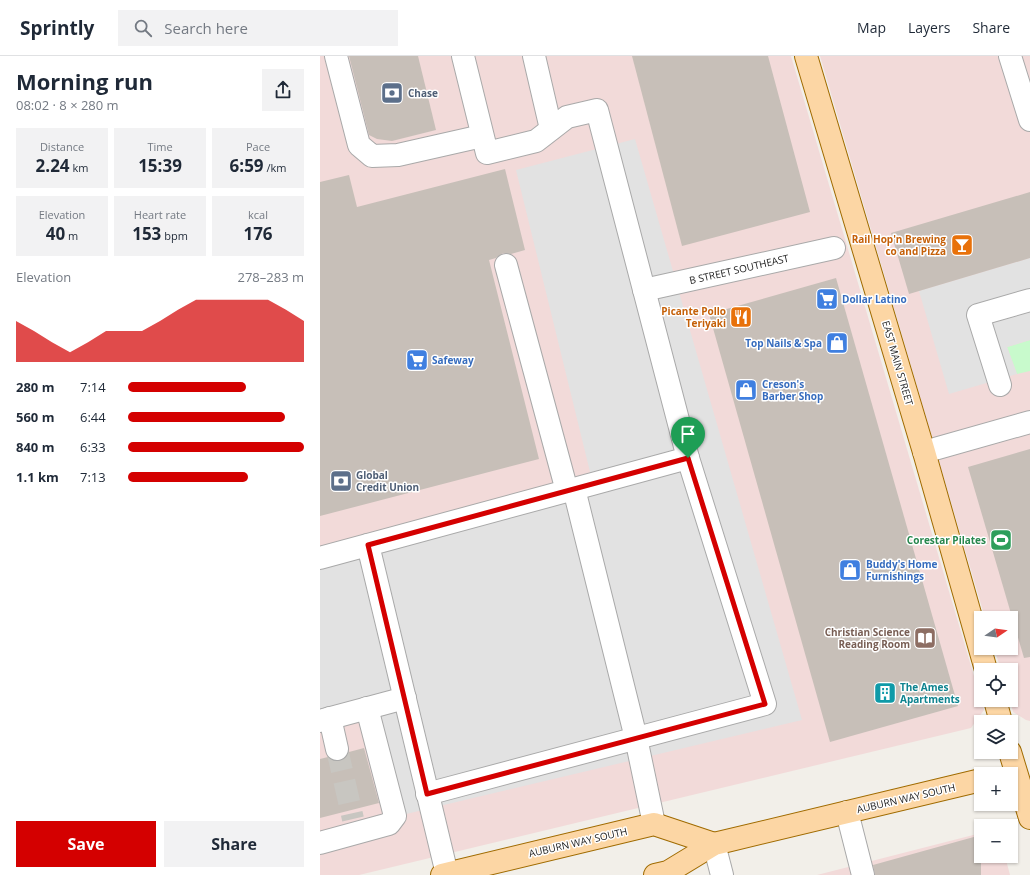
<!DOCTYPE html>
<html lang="en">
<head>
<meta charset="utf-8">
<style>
	body { margin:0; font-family:"Open Sans",sans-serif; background:#f2f2f3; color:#1f2937; height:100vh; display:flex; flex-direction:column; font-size:15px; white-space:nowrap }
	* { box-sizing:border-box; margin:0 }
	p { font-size:13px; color:#747a83 }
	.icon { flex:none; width:22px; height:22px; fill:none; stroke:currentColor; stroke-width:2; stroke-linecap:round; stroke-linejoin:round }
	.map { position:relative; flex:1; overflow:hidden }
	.sheet { display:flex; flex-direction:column; background:#fff; width:320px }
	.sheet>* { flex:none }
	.needle { width:26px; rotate:77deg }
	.buttons { position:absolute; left:654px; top:555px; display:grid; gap:8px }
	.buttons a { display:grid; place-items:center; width:44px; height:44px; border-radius:0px; background:#fff; box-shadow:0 1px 3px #0004; font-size:20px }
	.pin { position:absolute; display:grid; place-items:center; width:34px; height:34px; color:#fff; margin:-41px -17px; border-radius:50% 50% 50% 0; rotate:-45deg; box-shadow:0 0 4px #0007 }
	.pin .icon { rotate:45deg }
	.round { display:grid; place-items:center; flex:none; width:42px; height:42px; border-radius:0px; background:#f2f2f3 }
	.head { display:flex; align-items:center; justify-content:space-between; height:68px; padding:0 16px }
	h1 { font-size:22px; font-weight:700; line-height:30px }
	.metrics { display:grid; grid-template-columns:repeat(3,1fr); gap:6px; height:68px; padding:4px 16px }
	.metrics div { display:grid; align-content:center; border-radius:0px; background:#f2f2f3; text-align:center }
	.metrics b { font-size:17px; font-weight:700 }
	.metrics small { font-size:11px; font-weight:400 }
	.metrics p { font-size:11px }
	.chart { height:112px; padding:8px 16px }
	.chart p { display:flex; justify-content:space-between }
	.chart svg { width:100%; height:72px; margin-top:4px; fill:#d40000; opacity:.7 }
	.primary-button { display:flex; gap:8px; margin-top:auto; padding:8px 16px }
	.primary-button a { flex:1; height:46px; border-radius:0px; background:#d40000; color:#fff; font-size:16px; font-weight:700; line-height:46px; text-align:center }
	.primary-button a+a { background:#f2f2f3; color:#1f2937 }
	ul { padding:0 16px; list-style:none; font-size:13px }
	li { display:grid; grid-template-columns:64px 48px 1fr; align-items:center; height:30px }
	li i { height:10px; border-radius:5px; background:#d40000 }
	header { display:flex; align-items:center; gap:24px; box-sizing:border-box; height:56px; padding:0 20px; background:#fff; border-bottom:1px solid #e0e1e3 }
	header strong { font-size:19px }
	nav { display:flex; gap:22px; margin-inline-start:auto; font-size:14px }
	.search { width:280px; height:36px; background:#f2f2f3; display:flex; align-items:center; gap:10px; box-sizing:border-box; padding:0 14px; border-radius:0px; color:#747a83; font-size:15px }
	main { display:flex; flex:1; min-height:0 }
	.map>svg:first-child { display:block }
	.commercial { fill:#f2dad9 }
	.park { fill:#c8facc }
	.parking { fill:#e2e2e2 }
	.building { fill:#c7bfb8 }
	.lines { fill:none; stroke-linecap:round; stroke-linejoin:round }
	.minor-tunnel { stroke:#c8c6c1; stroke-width:22; stroke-dasharray:22 11; stroke-linecap:butt }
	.minor-casing { stroke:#a9a9a9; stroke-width:24 }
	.major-casing { stroke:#a06b00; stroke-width:24 }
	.minor { stroke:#fff; stroke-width:22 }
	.major { stroke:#fcd6a4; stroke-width:22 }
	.route-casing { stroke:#fff; stroke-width:8 }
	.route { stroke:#d40000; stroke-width:5 }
	.labels { text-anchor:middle; stroke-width:3; stroke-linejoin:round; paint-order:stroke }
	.service-label { font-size:10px; font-weight:bold; fill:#4e5e75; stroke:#fff; text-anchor:start }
	.food-label { font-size:10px; font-weight:bold; fill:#c56008; stroke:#fff; text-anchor:end }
	.street-label { font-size:10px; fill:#222; stroke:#fff }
	.shop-label { font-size:10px; font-weight:bold; fill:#366cbe; stroke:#fff; text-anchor:start }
	.leisure-label { font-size:10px; font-weight:bold; fill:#27864d; stroke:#fff; text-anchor:end }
	.education-label { font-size:10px; font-weight:bold; fill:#785e54; stroke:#fff; text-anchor:end }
	.culture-label { font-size:10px; font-weight:bold; fill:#0d838f; stroke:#fff; text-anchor:start }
</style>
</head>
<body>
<header>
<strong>Sprintly</strong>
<div class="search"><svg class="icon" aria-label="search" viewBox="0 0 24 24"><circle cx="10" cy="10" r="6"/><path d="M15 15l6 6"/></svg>Search here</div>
<nav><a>Map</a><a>Layers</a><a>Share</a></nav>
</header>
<main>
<section class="sheet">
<div class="head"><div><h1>Morning run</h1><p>08:02 · 8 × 280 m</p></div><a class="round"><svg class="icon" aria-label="share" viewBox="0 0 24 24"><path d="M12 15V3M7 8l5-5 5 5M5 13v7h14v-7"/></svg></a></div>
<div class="metrics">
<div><p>Distance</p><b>2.24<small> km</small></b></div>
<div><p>Time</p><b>15:39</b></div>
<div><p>Pace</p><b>6:59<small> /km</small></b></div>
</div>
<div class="metrics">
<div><p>Elevation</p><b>40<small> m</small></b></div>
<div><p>Heart rate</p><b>153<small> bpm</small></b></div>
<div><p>kcal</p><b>176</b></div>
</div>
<div class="chart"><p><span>Elevation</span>278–283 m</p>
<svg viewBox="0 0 160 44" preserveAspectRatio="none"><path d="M0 44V19L10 25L20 32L30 38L40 32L50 25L60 25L70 25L80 19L90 12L100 6L110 6L120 6L130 6L140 6L150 12L160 19V44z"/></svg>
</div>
<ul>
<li><b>280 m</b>7:14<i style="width:67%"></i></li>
<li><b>560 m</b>6:44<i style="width:89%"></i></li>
<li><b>840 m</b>6:33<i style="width:100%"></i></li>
<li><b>1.1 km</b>7:13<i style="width:68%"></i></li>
</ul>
<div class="primary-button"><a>Save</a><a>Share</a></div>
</section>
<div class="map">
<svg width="710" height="819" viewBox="0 0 710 819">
	<rect width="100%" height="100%" fill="#f2efe9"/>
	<g class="commercial">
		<polygon points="0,0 471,0 664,654 651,672 39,819 0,819"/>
		<polygon points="500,0 710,0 710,665 706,664 693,656 690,644 691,644 691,614 681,614 674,592 691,592 691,562 665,562"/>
		<polygon points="661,777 661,800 685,800 690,819 497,819"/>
	</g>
	<polygon class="park" points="710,284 710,315 697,318 687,291"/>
	<g class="parking">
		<polygon points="315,83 482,664 82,759 51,651 0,665 0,502 273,428 196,114"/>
		<polygon points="710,202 710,284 687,291 697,318 629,338 599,235"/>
	</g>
	<g class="building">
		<polygon points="29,0 98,0 116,74 72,85 57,83 49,79"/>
		<polygon points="312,0 448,0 490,156 362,190"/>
		<polygon points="185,113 205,194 191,198 183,197 176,202 169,204 219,403 0,460 0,126 29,119 37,151"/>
		<polygon points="710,136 710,202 589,238 571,177"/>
		<polygon points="516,222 638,650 510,686 389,258"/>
		<polygon points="710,393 710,601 704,602 648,411"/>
		<polygon points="44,692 59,747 0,762 0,703 8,701 13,705 20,705 26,702 29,696"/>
		<polygon points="661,779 661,819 555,819 553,809"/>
	</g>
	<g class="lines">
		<polyline class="minor-tunnel" points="17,693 33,763"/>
		<g class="minor-casing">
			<g id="minor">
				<polyline points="16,0 39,89 52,100 78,99 162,80"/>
				<polyline points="214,0 231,73"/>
				<polyline points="690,0 710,64"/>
				<polyline points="186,209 247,435"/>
				<polyline points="324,234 514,192"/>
				<polyline points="680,329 658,259 710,244"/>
				<polyline points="604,396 710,366"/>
				<polyline points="254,433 316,682 334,768"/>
				<polyline points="48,489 127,818"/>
				<polyline points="0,502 368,402"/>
				<polyline points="10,662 17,693"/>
				<polyline points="0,665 85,642"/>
				<polyline points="107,738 445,648 368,402 277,54 247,61 216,85 167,97 143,0"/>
				<polyline points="527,756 543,819"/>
				<polyline points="0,787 69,768 75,760 47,652"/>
				<polyline points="394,788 402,819"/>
			</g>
		</g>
		<g class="major-casing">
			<g id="major">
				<polyline points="486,0 604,396 666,614"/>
				<polyline points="675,644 681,666"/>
				<polyline points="690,696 710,762"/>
				<polyline points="122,819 334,768 394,788"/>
				<polyline points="335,819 348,816 394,788 661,724"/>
			</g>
		</g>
		<use href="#minor" class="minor"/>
		<use href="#major" class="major"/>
	</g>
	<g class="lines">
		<g class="route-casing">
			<polygon id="route" points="368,402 445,648 107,738 48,489"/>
		</g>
		<use href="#route" class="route"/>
	</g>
	<defs>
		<g id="bank-square" transform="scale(1.15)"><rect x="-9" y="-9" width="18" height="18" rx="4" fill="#5c6f8a" stroke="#fff"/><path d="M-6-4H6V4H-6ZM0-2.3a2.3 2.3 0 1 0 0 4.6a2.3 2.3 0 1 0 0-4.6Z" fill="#fff"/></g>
		<g id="bar-square" transform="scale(1.15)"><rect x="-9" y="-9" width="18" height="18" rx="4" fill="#e8710a" stroke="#fff"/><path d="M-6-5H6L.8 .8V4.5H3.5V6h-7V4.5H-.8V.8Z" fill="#fff"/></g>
		<g id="supermarket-square" transform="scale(1.15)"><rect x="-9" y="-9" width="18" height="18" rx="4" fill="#3f7fe0" stroke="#fff"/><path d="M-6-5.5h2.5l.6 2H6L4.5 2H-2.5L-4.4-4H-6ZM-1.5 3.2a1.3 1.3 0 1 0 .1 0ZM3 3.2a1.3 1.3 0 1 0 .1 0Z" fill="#fff"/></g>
		<g id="restaurant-square" transform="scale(1.15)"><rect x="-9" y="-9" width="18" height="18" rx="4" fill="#e8710a" stroke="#fff"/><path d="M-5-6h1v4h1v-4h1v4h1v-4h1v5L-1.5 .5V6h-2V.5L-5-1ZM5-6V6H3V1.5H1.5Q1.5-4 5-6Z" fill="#fff"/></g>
		<g id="shop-square" transform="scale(1.15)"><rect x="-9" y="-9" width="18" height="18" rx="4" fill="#3f7fe0" stroke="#fff"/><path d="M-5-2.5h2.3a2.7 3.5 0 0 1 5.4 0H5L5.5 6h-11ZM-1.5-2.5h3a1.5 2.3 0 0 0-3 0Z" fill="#fff"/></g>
		<g id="stadium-square" transform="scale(1.15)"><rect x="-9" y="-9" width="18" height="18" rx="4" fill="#2e9e5b" stroke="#fff"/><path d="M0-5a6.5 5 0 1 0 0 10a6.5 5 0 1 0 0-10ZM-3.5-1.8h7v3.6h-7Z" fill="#fff"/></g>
		<g id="library-square" transform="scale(1.15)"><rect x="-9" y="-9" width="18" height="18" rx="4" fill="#8d6e63" stroke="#fff"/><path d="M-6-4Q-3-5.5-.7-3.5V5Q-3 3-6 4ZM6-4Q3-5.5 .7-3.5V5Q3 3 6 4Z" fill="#fff"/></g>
		<g id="building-square" transform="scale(1.15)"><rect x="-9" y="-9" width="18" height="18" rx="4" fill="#0f9aa8" stroke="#fff"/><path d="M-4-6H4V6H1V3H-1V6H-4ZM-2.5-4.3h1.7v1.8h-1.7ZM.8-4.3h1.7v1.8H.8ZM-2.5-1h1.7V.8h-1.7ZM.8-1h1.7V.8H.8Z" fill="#fff"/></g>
	</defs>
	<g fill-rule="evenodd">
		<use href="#bank-square" x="72" y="37"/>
		<use href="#bar-square" x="642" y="189"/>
		<use href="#supermarket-square" x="507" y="243"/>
		<use href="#restaurant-square" x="421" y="261"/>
		<use href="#shop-square" x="517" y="287"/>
		<use href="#supermarket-square" x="97" y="304"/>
		<use href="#shop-square" x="426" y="334"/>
		<use href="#bank-square" x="21" y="425"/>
		<use href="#stadium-square" x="681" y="484"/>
		<use href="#shop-square" x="530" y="514"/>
		<use href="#library-square" x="605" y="582"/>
		<use href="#building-square" x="565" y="637"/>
	</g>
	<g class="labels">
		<g class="service-label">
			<text x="88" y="41">Chase</text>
			<text x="36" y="423">Global<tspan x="36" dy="12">Credit Union</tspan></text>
		</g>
		<g class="food-label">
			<text x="626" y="187">Rail Hop'n Brewing<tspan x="626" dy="12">co and Pizza</tspan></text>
			<text x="406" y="259">Picante Pollo<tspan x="406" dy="12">Teriyaki</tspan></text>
		</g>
		<g class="street-label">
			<text transform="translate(419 213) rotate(-13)" y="4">B STREET SOUTHEAST</text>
			<text transform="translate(578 307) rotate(74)" y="4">EAST MAIN STREET</text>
			<text transform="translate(586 742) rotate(-13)" y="4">AUBURN WAY SOUTH</text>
			<text transform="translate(258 786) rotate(-13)" y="4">AUBURN WAY SOUTH</text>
		</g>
		<g class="shop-label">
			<text x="522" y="247">Dollar Latino</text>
			<text x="502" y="291" text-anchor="end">Top Nails &amp; Spa</text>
			<text x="112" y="308">Safeway</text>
			<text x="442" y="332">Creson's<tspan x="442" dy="12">Barber Shop</tspan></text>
			<text x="546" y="512">Buddy's Home<tspan x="546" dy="12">Furnishings</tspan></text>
		</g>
		<g class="leisure-label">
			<text x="666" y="488">Corestar Pilates</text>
		</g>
		<g class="education-label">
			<text x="590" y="580">Christian Science<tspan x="590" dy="12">Reading Room</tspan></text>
		</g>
		<g class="culture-label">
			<text x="580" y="635">The Ames<tspan x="580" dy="12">Apartments</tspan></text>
		</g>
	</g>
</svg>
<div class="buttons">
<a><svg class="needle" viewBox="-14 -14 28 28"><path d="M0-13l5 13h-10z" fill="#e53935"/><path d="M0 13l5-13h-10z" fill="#747a83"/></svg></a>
<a><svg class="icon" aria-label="locate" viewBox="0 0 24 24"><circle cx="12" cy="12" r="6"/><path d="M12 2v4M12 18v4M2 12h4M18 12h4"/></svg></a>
<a><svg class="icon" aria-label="layers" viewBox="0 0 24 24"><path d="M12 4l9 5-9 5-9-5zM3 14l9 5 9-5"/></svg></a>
<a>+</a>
<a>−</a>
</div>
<div class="pin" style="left:368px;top:402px;background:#1e9e55"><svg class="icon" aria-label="arrive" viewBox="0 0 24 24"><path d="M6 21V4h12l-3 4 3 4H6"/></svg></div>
</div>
</main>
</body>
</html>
